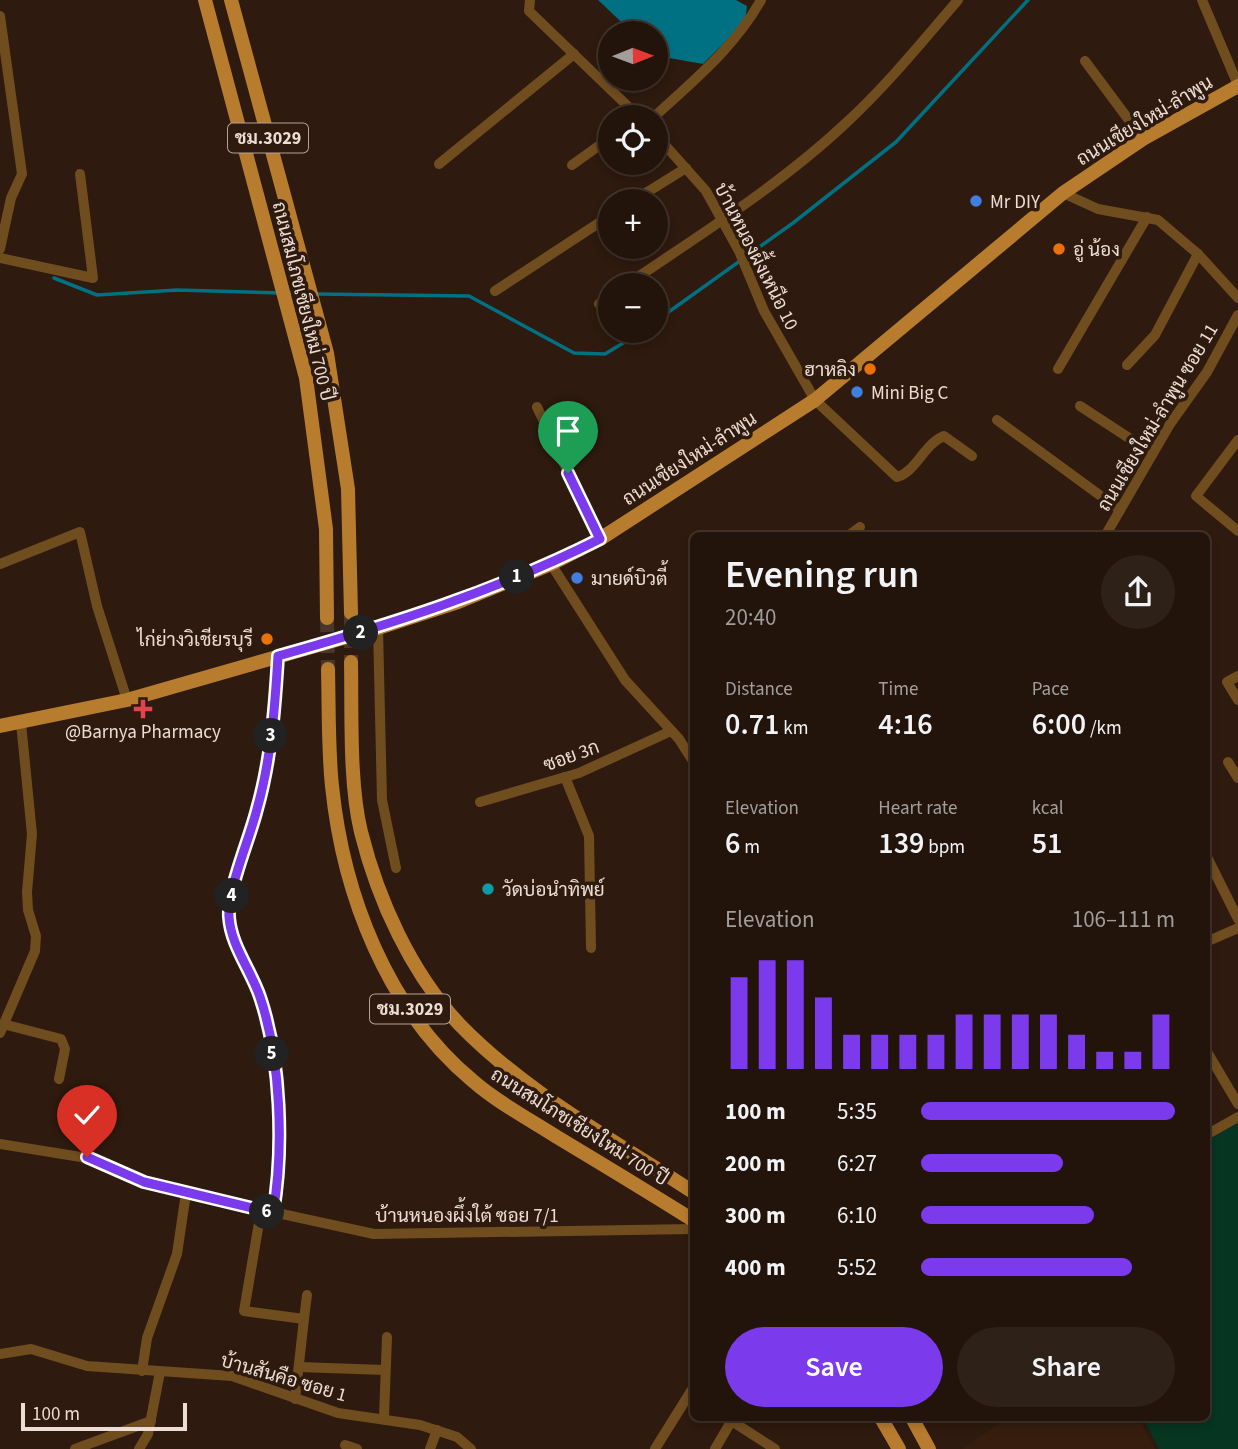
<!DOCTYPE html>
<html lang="en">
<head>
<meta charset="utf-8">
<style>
	body { margin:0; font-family:"Source Sans 3",Sarabun,sans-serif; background:#2e2118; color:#f1f3f6; height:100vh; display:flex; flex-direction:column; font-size:26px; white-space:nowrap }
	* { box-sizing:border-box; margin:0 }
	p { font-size:23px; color:#a29e9c }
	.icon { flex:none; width:38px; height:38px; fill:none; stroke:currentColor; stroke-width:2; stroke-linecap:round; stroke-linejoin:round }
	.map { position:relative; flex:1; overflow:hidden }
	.sheet { position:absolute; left:690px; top:532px; width:520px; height:889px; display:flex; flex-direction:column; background:#22140a; border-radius:10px; box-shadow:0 4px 10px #0003,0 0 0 2px #3f332b }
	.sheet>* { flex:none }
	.needle { width:46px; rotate:89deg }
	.tools { position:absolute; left:598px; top:21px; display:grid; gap:14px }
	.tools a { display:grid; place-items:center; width:70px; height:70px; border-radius:50%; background:#22140a; box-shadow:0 4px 10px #0003,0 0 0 2px #3f332b; font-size:35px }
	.scale { position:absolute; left:21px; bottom:18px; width:166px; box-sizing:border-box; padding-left:7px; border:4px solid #ecddd5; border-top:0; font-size:19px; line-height:24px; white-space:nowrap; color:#ecddd5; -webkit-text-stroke:5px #2e1a0e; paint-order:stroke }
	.pin { position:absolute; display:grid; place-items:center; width:60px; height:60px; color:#fff; margin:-72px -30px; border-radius:50% 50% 50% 0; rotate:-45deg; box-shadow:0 0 7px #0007 }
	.pin .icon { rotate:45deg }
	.km { position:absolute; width:35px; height:35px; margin:-18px; border-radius:50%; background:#222; color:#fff; font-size:19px; line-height:35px; text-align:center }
	.round { display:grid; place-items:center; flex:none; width:74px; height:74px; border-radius:37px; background:#2e2118 }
	.overview { display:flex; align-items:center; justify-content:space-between; height:119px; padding:0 35px }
	h1 { font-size:38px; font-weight:600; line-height:52px }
	.stats { display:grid; grid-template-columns:repeat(3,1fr); gap:10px; height:119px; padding:7px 35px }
	.stats div { display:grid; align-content:center }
	.stats b { font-size:30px; font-weight:600 }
	.stats small { font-size:19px; font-weight:400 }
	.stats p { font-size:19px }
	.chart { height:196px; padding:14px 35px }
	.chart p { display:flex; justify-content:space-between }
	.chart svg { width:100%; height:126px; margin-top:7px; stroke:#7c3aed; stroke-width:6 }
	.button { display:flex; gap:14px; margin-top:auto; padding:14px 35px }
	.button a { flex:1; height:80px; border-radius:42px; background:#7c3aed; color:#fff; font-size:28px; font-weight:600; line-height:80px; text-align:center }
	.button a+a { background:#2e2118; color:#f1f3f6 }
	ul { padding:0 35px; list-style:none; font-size:23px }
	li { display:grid; grid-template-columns:112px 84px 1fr; align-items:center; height:52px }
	li i { height:18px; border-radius:9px; background:#7c3aed }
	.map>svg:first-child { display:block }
	.built { fill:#371d0d }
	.green { fill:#063521 }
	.water { fill:#007083 }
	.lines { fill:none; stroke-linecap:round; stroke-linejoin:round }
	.stream { stroke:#007083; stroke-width:3.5 }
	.major-tunnel { stroke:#4a372c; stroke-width:14; stroke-dasharray:14 7; stroke-linecap:butt }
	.minor { stroke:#704d1f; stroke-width:10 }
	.major { stroke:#b77c2e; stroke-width:14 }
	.route-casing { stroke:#fff; stroke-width:14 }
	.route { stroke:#7c3aed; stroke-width:9 }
	.shop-dot { fill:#3f7fe0; stroke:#2e1a0e; stroke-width:2.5 }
	.food-dot { fill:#e8710a; stroke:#2e1a0e; stroke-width:2.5 }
	.health-dot { fill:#e0444e; stroke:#2e1a0e; stroke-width:2.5 }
	.culture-dot { fill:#0f9aa8; stroke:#2e1a0e; stroke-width:2.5 }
	.labels { text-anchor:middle; stroke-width:7; stroke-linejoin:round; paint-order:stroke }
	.shield { fill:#2e1a0e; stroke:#b3a299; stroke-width:2 }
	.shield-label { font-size:18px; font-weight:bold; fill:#ecddd5 }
	.street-label { font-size:19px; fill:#ecddd5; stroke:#2e1a0e }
	.poi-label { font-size:19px; fill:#ecddd5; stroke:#2e1a0e; text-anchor:start }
</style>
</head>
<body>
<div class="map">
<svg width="1238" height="1449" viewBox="0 0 1238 1449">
	<rect width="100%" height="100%" fill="#2e1a0e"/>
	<polygon class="built" points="1007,1418 1139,1418 1155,1449 962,1449"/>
	<polygon class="green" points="1238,1123 1238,1449 1159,1449 1143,1418 1206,1418 1206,1141"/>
	<polygon class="water" points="598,0 736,0 747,6 745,22 703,64 658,56 656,33 633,33"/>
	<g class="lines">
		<g class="stream">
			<polyline points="54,278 97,295 177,290 281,293"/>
			<polyline points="288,293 305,293"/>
			<polyline points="316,294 469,296 574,353 605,354 643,331"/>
			<polyline points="656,321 793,223 896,142 1028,0"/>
		</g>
		<g class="major-tunnel">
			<polyline points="351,613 351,662"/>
			<polyline points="327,618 328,669"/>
		</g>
		<g class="minor">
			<polyline points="530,0 529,11 639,117"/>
			<polyline points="1202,0 1238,85"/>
			<polyline points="0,16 22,174 11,198 0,249"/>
			<polyline points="1085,61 1143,139"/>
			<path d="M654 117C693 81 735 47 761 0"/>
			<path d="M656 135 706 191 739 251 764 311 815 400 897 477C916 472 924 444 944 436L972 456"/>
			<polyline points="439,164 574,54"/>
			<polyline points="572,165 611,137"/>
			<polyline points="1063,193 1098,209 1158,220 1198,254 1238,298"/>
			<polyline points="633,201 686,168"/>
			<polyline points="0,258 93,278 80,174"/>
			<path d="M626 285C701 234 780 185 846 123 887 85 922 42 958 0"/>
			<polyline points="495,291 611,215"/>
			<polyline points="599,304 611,296"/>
			<polyline points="1127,365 1155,335 1198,254"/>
			<polyline points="1058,369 1147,217"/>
			<polyline points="1080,406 1152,453"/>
			<polyline points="537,407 600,539"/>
			<polyline points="997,420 1120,510"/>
			<polyline points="1238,440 1196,496 1238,531"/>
			<polyline points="848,536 860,527"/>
			<polyline points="1105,536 1170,424 1207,372 1238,315"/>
			<polyline points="0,564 80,532 97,606 127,700"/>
			<polyline points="551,564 625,680 679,739 693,761"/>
			<polyline points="378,628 382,800 396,868"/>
			<polyline points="1238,676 1227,682 1238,700"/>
			<polyline points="1228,762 1238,778"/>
			<polyline points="565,777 589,836 591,948"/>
			<polyline points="480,802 579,773 671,731"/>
			<polyline points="1206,855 1238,919"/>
			<polyline points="1206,942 1238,928"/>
			<polyline points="3,1024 61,1039 65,1049 59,1079"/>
			<polyline points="0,1033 35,951 36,936 28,910 27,892 32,834 21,723"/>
			<polyline points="1206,1050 1238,1104"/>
			<polyline points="1206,1135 1238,1117"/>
			<polyline points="0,1144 87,1158 144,1182 186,1193 374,1234 693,1229"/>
			<polyline points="261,1211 244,1311 304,1319 295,1399"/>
			<path d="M273 1213C284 1149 281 1059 260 997 251 970 231 946 229 917 227 890 250 837 257 809 271 760 275 707 278 656"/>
			<polyline points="304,1319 307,1295"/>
			<polyline points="0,1354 31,1349 87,1366 232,1376 338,1413 420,1425 457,1437 471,1449"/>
			<polyline points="299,1367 385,1370"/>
			<polyline points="142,1371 147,1338 177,1254 186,1193"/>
			<polyline points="384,1417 387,1337"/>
			<polyline points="727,1418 775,1449"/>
			<polyline points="345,1445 357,1449"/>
			<polyline points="75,1449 151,1421"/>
			<polyline points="139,1449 148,1434 160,1372"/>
			<polyline points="430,1449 437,1430"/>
			<polyline points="655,1449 693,1388"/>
			<polyline points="715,1449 732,1420"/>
		</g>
		<g class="major">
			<polyline points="205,0 306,378 326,529 327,618"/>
			<polyline points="231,0 327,353 348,489 351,613"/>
			<path d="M351 662C352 714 349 782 361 832 378 900 411 973 460 1025 526 1093 614 1140 693 1192"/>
			<path d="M328 669C329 708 328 748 332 786 343 894 387 1010 473 1081 498 1103 529 1119 557 1137 602 1164 648 1192 693 1220"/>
			<polyline points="0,726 127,700 378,628 458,602 551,564 600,539 815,400 1063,193 1143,139 1238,86"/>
			<polyline points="881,1418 899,1449"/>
			<polyline points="912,1418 929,1449"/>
		</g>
	</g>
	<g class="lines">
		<g class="route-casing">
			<path id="route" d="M87 1157 144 1182 273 1213C284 1149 281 1059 260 997 251 970 231 946 229 917 227 890 250 838 257 809 271 760 275 707 278 656 389 625 497 591 600 539L568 473"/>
		</g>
		<use href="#route" class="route"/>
	</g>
	<g class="shop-dot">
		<circle cx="976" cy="201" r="7"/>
		<circle cx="857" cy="392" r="7"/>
		<circle cx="577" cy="578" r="7"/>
	</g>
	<g class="food-dot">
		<circle cx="1059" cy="249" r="7"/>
		<circle cx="870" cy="369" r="7"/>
		<circle cx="267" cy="639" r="7"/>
	</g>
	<path class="health-dot" d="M139.5 698.5h7v7h7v7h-7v7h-7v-7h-7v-7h7z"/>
	<circle class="culture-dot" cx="488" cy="889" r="7"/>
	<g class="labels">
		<g class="shield">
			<rect x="228" y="123.5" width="80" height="29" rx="5"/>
			<rect x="370" y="994.5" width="80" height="29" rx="5"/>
		</g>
		<g class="shield-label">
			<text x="268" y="144">ชม.3029</text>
			<text x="410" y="1015">ชม.3029</text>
		</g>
		<g class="street-label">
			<text transform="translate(1144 120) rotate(-31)" y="7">ถนนเชียงใหม่-ลำพูน</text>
			<text transform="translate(757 256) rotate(63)" y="7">บ้านหนองผึ้งเหนือ 10</text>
			<text transform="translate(304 301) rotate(76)" y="7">ถนนสมโภชเชียงใหม่ 700 ปี</text>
			<text transform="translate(1157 417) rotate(-59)" y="7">ถนนเชียงใหม่-ลำพูน ซอย 11</text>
			<text transform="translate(689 458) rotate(-33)" y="7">ถนนเชียงใหม่-ลำพูน</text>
			<text transform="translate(571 755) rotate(-20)" y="7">ซอย 3ก</text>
			<text transform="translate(580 1126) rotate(32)" y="7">ถนนสมโภชเชียงใหม่ 700 ปี</text>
			<text x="467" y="1222">บ้านหนองผึ้งใต้ ซอย 7/1</text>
			<text transform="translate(284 1377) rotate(16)" y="7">บ้านสันคือ ซอย 1</text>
		</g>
		<g class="poi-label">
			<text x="990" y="208">Mr DIY</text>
			<text x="1073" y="256">อู่ น้อง</text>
			<text x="856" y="376" text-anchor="end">ฮาหลิง</text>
			<text x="871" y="399">Mini Big C</text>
			<text x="591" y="585">มายด์บิวตี้</text>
			<text x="253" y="646" text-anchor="end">ไก่ย่างวิเชียรบุรี</text>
			<text x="143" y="738" text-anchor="middle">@Barnya Pharmacy</text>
			<text x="502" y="896">วัดบ่อนำทิพย์</text>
		</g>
	</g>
</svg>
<div class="tools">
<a><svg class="needle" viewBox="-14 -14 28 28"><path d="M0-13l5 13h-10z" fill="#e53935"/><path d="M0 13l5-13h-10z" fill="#a29e9c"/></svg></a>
<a><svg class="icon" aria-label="locate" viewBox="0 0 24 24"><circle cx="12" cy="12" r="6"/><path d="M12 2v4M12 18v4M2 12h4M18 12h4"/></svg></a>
<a>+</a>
<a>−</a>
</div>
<div class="scale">100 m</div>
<div class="pin" style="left:568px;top:473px;background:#1e9e55"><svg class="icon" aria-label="arrive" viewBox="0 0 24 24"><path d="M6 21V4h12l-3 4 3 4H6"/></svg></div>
<div class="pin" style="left:87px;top:1157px;background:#d93025"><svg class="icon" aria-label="check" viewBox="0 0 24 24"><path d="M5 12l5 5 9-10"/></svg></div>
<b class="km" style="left:517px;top:577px">1</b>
<b class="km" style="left:361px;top:633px">2</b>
<b class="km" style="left:271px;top:736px">3</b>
<b class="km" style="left:232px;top:896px">4</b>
<b class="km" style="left:272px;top:1054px">5</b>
<b class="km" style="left:267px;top:1212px">6</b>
<section class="sheet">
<div class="overview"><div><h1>Evening run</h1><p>20:40</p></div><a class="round"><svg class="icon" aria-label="share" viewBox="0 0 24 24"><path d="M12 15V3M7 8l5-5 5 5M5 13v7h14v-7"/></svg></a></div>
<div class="stats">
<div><p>Distance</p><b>0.71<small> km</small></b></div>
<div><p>Time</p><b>4:16</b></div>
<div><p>Pace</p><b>6:00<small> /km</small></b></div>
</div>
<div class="stats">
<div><p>Elevation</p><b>6<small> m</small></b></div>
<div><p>Heart rate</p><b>139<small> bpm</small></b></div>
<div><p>kcal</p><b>51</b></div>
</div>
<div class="chart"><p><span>Elevation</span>106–111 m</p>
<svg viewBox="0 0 160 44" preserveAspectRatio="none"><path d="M5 44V12M15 44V6M25 44V6M35 44V19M45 44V32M55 44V32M65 44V32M75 44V32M85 44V25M95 44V25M105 44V25M115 44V25M125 44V32M135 44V38M145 44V38M155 44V25"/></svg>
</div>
<ul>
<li><b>100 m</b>5:35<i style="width:100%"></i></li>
<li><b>200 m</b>6:27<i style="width:56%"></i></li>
<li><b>300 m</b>6:10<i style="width:68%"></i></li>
<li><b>400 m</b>5:52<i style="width:83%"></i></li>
</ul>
<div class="button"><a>Save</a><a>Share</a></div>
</section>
</div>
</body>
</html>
